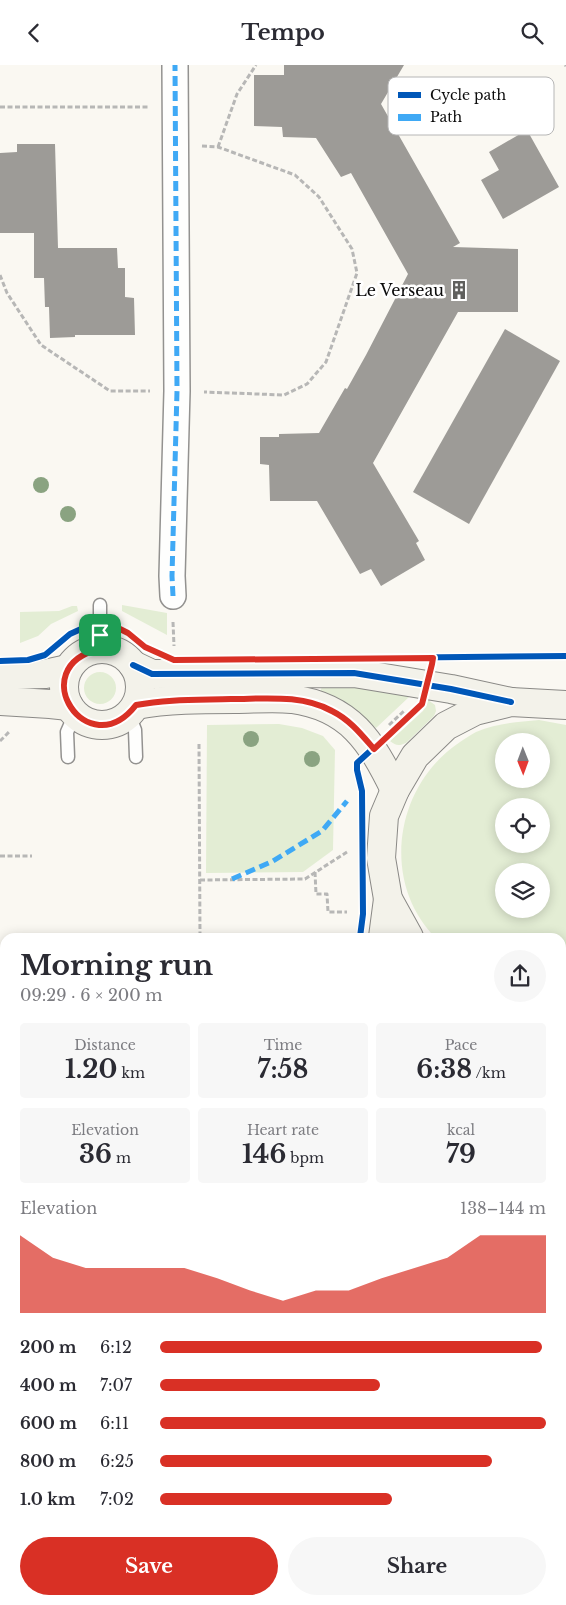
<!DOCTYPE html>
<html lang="en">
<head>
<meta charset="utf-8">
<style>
	body { margin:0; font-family:"Libre Baskerville",serif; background:#f7f7f7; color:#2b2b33; height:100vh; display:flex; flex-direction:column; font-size:19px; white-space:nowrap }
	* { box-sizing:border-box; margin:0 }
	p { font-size:16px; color:#7c7c81 }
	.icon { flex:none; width:28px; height:28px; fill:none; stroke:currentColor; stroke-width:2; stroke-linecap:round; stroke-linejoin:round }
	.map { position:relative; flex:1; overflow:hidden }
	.details { position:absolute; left:0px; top:868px; width:566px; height:672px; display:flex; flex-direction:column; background:#fff; border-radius:15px 15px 0 0; box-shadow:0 2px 12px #0003 }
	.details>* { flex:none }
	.needle { width:32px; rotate:179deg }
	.buttons { position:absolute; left:495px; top:668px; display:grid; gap:10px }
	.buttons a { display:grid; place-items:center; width:55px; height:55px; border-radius:50%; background:#fff; box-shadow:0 2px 12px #0003; font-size:25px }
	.pin { position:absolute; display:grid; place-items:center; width:42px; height:42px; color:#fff; margin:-21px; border-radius:10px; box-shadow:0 2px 8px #0006 }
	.round { display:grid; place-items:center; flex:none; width:52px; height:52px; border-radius:26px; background:#f7f7f7 }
	.summary { display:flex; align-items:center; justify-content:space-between; height:85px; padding:0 20px }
	h1 { font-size:28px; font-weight:700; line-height:38px }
	.figures { display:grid; grid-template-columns:repeat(3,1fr); gap:8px; height:85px; padding:5px 20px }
	.figures div { display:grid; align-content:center; border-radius:5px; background:#f7f7f7; text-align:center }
	.figures b { font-size:25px; font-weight:700 }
	.figures small { font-size:14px; font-weight:400 }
	.figures p { font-size:14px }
	.chart { height:140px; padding:10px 20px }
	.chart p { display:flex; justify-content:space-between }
	.chart svg { width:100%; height:90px; margin-top:5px; fill:#d93025; opacity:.7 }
	.button { display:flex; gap:10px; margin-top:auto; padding:10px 20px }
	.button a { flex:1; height:58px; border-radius:30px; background:#d93025; color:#fff; font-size:20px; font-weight:700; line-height:58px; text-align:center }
	.button a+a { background:#f7f7f7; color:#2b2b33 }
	ul { padding:0 20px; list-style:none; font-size:16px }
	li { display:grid; grid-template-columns:80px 60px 1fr; align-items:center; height:38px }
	li i { height:12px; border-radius:6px; background:#d93025 }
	header { display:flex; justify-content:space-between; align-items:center; height:65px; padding:0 20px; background:#fff; font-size:22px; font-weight:700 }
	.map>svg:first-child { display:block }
	.green { fill:#e3edd4; fill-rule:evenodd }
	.plaza { fill:#e9e7de }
	.building { fill:#9d9b97 }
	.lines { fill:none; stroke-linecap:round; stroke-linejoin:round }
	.lane-casing { stroke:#939290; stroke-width:15 }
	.street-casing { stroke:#939290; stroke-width:28 }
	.secondary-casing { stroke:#8a8986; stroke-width:30 }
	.path { stroke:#b7b7b6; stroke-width:3; stroke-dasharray:5 2.5; stroke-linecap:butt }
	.lane { stroke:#fefefd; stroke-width:12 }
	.street { stroke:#fefefd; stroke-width:25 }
	.secondary { stroke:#f3f2ea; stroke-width:28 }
	.quiet { stroke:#3fa9f5; stroke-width:5; stroke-dasharray:10 5; stroke-linecap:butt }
	.cycleway-casing { stroke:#fff; stroke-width:9 }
	.cycleway { stroke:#0057b8; stroke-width:6 }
	.tree { fill:#8aa381 }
	.route-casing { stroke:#fff; stroke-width:10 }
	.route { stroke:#d93025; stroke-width:6 }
	.labels { text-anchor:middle; stroke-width:5; stroke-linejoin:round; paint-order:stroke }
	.poi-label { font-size:16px; fill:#0c0c0c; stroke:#fff; text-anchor:end }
	.key { fill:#fff; stroke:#b6b6b6; stroke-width:1 }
	.key-label { font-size:14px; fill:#0c0c0c }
</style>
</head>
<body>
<header><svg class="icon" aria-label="back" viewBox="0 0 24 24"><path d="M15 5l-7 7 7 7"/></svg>Tempo<svg class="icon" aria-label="search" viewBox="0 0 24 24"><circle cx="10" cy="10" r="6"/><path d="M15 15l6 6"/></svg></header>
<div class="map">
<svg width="566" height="1540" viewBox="0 0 566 1540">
	<rect width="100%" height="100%" fill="#faf8f2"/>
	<g class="green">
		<polygon points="122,540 167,548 167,570 122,546"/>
		<polygon points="72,541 77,541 78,546 51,559 38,571 20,578 20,547 59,546"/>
		<circle cx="100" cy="623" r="16"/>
		<polygon points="324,617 385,625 409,632 376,663 365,654 319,629"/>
		<path d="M428 635 435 640 436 646 434 651 406 678C399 681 396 681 390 676L423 646Z"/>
		<path d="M539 655 566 660V912L561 913V872H435C380 816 395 720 460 677 465 674 470 670 476 667 497 658 517 657 539 655ZM504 676H541V714H504ZM504 741H541V779H504ZM541 806V844H504V806Z"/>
		<polygon points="279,659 302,663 323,671 335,685 333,785 303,807 206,808 207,660"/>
	</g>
	<rect class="plaza" x="561" y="1039" width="5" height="62"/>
	<g class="building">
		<polygon points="284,0 404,0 381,39 460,178 453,182 518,184 518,247 458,247 373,398 419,476 416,478 425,495 381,521 371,504 360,509 317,436 270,436 269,400 260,399 260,372 279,372 279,369 319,368 345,323 347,324 366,290 408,209 351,108 341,112 316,73 283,72 282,62 254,61 254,10 284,10"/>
		<polygon points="527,65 559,122 503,154 481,115 499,105 489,87"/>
		<polygon points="17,79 55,79 58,183 117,183 118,203 125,203 125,232 134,233 135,270 75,270 75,272 50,273 49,242 45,242 44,213 34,213 34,168 0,168 0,88 17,87"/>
		<polygon points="505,264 560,296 469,459 413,427"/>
	</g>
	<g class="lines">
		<g class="lane-casing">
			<g id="lane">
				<polyline points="100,540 100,583"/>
				<polyline points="129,650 135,665 136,692"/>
				<polyline points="68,692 67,667 75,649"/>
			</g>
		</g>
		<g class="street-casing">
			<polyline id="street" points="173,531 172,511 177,326 175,0"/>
		</g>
		<g class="secondary-casing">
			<g id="secondary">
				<circle cx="102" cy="622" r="38"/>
				<polyline points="133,600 152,609 354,608 451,624 511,637"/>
				<polyline points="0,610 45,609 68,604"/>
				<polyline points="0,636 50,639 69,641"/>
				<path d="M136 640C168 634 201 634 235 634 253 634 273 632 292 634 350 642 371 676 395 725"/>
				<polyline points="383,872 388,834"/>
				<polyline points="409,872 388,834 381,793 384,751 395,725 415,691 446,661 475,646 511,637 566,640"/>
				<polyline points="561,932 566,931"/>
				<polyline points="381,1535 381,1540"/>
				<polyline points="415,1535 415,1540"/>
			</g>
		</g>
		<g class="path">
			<polyline points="565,0 566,1"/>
			<polyline points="0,42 149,42"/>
			<polyline points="202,81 218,82 295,110 319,132 352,184 357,208 326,297 307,319 284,330 204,327"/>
			<polyline points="218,82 237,29 256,0"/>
			<polyline points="0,210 7,228 41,280 110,326 150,326"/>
			<polyline points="173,557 174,581"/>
			<polyline points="389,660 404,646"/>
			<polyline points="0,676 10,666"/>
			<polyline points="199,679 200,872"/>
			<polyline points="0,791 32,791"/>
			<polyline points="315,807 316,829 327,829 328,847 347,847"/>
			<polyline points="200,815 305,814 347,787"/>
			<polyline points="0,917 5,917"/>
			<polyline points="0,1017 5,1017"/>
		</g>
		<use href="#lane" class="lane"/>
		<use href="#street" class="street"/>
		<use href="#secondary" class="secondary"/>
		<g class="quiet">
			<polyline points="173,531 172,511 177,326 175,0"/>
			<polyline points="232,814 273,796 322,766 347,736"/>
		</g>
		<g class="cycleway-casing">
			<g id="cycleway">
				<polyline points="0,596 28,595 45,590 70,569 81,564 116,562 128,568 145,582 174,595 566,591"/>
				<polyline points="133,600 152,609 354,608 451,624 511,637"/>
				<polyline points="360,872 363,849 362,726 357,705 357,698 422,639 433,593"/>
			</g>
		</g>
		<use href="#cycleway" class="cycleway"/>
	</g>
	<g class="tree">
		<circle cx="41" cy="420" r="8"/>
		<circle cx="68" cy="449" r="8"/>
		<circle cx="251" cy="674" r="8"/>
		<circle cx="312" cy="694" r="8"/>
	</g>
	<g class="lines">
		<g class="route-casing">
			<path id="route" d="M116 562 128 568 145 582 174 595 433 593 432 599 422 639 374 684C361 669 350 655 332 646 301 629 264 634 231 634 199 635 167 634 136 640 88 702 22 602 100 584V563Z"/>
		</g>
		<use href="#route" class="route"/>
	</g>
	<defs>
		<g id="building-bare" transform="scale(1.5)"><path d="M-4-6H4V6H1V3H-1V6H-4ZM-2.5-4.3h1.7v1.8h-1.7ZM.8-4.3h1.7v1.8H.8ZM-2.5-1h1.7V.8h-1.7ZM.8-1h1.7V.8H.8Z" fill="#5f5f5c" stroke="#fff" stroke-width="2.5" paint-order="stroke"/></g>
	</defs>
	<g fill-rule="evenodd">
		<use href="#building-bare" x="459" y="225"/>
	</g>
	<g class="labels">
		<g class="poi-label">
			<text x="444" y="231">Le Verseau</text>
		</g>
	</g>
	<rect x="388" y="12" width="166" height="58" rx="8" class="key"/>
	<rect x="398" y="27" width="23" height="6" fill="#0057b8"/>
	<rect x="398" y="49" width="23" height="7" fill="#3fa9f5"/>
	<g class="key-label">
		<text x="430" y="35">Cycle path</text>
		<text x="430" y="57">Path</text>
	</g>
</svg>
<div class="buttons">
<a><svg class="needle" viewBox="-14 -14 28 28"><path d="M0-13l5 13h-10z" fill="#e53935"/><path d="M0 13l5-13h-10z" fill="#7c7c81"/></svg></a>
<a><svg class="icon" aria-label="locate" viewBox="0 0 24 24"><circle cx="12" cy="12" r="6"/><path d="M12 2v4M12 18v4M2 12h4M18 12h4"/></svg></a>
<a><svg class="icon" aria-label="layers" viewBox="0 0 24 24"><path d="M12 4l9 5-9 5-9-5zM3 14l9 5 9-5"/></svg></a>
</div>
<div class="pin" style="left:100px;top:570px;background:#1e9e55"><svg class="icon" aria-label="arrive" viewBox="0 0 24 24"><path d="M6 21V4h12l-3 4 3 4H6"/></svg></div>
<section class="details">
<div class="summary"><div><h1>Morning run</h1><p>09:29 · 6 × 200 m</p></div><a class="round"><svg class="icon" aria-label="share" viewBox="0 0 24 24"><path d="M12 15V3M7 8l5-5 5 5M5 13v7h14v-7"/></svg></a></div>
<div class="figures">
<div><p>Distance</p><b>1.20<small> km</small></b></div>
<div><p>Time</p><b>7:58</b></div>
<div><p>Pace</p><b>6:38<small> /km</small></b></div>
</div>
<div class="figures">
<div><p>Elevation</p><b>36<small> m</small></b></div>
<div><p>Heart rate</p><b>146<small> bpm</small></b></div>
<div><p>kcal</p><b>79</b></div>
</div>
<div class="chart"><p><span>Elevation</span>138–144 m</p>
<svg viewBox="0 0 160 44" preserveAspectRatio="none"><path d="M0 44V6L10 17L20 22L30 22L40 22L50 22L60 27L70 33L80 38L90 33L100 33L110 27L120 22L130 17L140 6L150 6L160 6V44z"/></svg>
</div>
<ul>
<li><b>200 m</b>6:12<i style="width:99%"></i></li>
<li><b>400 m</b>7:07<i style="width:57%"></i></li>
<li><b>600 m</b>6:11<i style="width:100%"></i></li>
<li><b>800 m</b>6:25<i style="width:86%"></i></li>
<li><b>1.0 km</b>7:02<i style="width:60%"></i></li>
</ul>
<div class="button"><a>Save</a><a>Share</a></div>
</section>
</div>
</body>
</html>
